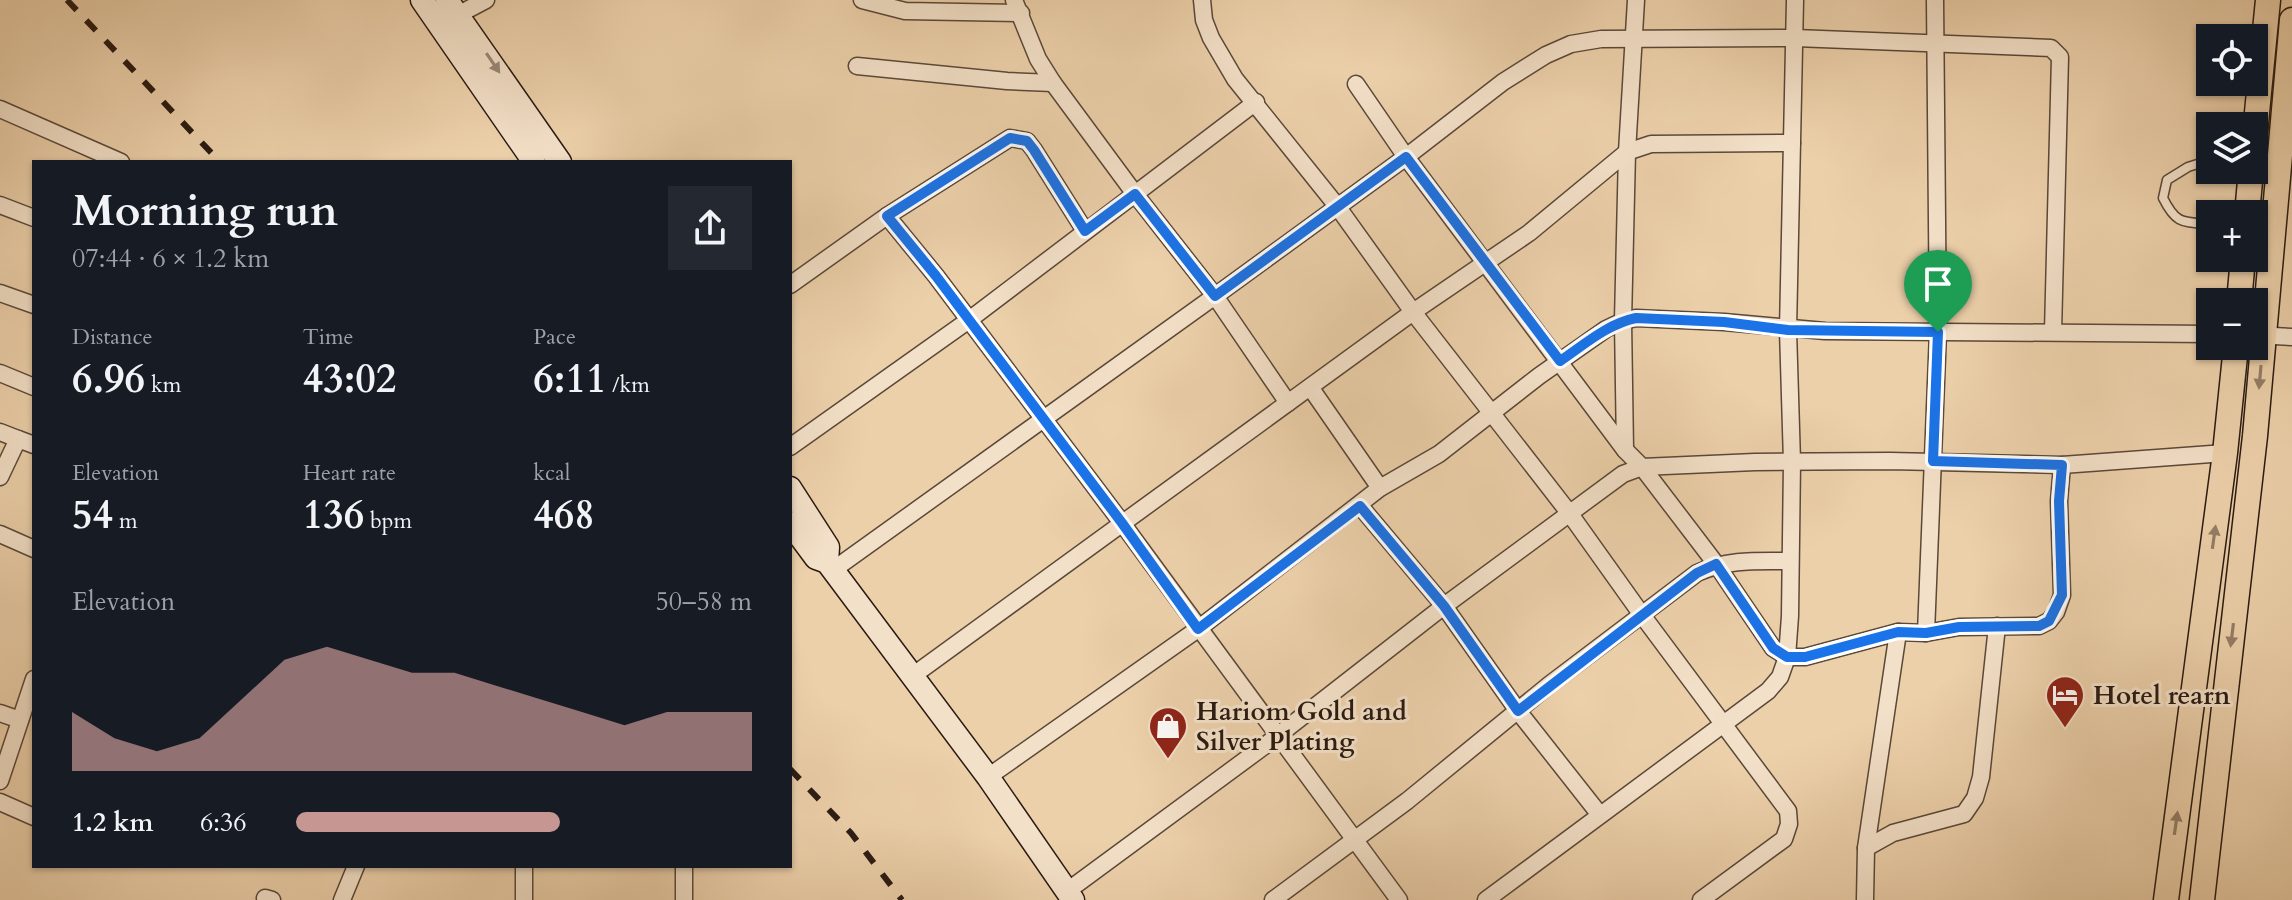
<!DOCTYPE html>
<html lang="en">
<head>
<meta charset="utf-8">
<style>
	body { margin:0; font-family:Cardo,serif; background:#242831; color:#f1f3f6; height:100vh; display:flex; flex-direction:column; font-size:30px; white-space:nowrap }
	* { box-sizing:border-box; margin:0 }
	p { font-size:26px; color:#9ea1a6 }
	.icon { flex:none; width:44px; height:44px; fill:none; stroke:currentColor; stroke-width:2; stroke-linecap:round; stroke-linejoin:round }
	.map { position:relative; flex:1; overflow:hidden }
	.side { position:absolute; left:32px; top:160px; width:760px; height:708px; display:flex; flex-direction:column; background:#171b24; border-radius:0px; box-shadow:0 2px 6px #0004 }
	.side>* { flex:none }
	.controls { position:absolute; left:2196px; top:24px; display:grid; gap:16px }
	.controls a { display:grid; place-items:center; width:72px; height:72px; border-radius:0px; background:#171b24; box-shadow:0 2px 6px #0004; font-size:40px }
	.pin { position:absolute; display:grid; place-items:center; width:68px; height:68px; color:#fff; margin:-82px -34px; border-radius:50% 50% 50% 0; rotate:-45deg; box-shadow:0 0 8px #0007 }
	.pin .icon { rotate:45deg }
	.round { display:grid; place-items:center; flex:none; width:84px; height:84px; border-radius:0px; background:#242831 }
	.headline { display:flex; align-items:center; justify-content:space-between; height:136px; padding:0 40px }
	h1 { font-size:44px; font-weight:700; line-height:60px }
	.figures { display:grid; grid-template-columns:repeat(3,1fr); gap:12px; height:136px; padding:8px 40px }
	.figures div { display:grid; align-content:center }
	.figures b { font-size:40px; font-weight:700 }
	.figures small { font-size:22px; font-weight:400 }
	.figures p { font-size:22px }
	.chart { height:224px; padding:16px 40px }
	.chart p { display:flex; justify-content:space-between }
	.chart svg { width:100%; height:144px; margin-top:8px; fill:#c59692; opacity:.7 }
	ul { padding:0 40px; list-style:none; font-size:26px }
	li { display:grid; grid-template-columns:128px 96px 1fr; align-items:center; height:60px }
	li i { height:20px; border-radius:10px; background:#c59692 }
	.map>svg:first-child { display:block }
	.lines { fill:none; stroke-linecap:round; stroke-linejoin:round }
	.lane-casing { stroke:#5a4838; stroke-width:11 }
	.street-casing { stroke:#5a4838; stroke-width:19 }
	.secondary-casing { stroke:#291a12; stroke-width:25 }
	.primary-casing { stroke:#291a12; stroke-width:27 }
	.lane { stroke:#f3e0c8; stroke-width:8 }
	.street { stroke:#f3e0c8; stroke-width:16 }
	.secondary { stroke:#f3e0c8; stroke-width:22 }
	.primary { stroke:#ecd0aa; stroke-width:24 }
	.rail { stroke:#291a12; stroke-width:6; stroke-dasharray:14 14; stroke-linecap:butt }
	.oneway { fill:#988776 }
	.oneway2 { fill:#947e66 }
	.route-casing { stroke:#fff; stroke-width:16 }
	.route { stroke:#1a73e8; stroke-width:10 }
	.labels { text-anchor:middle; stroke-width:6; stroke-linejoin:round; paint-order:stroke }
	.poi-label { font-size:26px; font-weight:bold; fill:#291a12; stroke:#f3e0c8; text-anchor:start }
</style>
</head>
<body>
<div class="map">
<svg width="2292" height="900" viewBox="0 0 2292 900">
	<rect width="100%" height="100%" fill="#ecd0aa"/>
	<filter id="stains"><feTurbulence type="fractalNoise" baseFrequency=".0025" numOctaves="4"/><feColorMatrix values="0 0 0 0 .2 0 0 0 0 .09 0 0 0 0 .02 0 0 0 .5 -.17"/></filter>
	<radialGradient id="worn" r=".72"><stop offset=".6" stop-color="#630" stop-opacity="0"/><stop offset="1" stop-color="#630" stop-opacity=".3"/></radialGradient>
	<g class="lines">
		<g class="lane-casing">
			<path id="lane" d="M2210 160 2188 167 2167 180 2163 198C2176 224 2182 222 2210 224"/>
		</g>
		<g class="street-casing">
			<g id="street">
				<polyline points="862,0 905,11 1021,13"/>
				<polyline points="1014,0 1038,59 1053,83 1135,194 1256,102"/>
				<polyline points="1202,0 1204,20 1211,38 1235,79 1337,206 1413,312 1570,514 1642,615 1788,811 1789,824 1784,839 1701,900"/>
				<polyline points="448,20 486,0"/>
				<polyline points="857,66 1007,81 1053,83"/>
				<polyline points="1356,84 1406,157 1625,450 1642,467 1716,564 1773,648 1787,657 1805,657 1898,632 1926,633 1959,627 2039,626 2049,621 2056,612 2062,595 2059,501 2062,465"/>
				<polyline points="0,109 121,162"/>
				<polyline points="0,205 34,218"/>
				<polyline points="887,216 936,276 1122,523 1399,900"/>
				<polyline points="790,285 887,216 1010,138 1027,141 1034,150 1085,231"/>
				<polyline points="0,293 34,305"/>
				<polyline points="2256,335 2292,337"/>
				<polyline points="0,373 34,387"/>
				<polyline points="1310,387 1380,488"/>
				<polyline points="0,432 18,439 0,477"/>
				<polyline points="18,439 34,445"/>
				<polyline points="790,447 969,320 1135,194 1215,296 1288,403"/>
				<polyline points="1625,450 1623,321 1627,152 1636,0"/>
				<polyline points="1360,506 1444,606 1518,711 1600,815"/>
				<polyline points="0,534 34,549"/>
				<polyline points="833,570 1215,296 1406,157 1503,82 1546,55 1571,44 1601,39 1795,38 2051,48 2060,57 2053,332"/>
				<polyline points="1926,633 1938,332 1935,0"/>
				<polyline points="911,677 1413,312 1529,233 1627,152 1651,144 1792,143"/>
				<polyline points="0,713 20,720"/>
				<polyline points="988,777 1198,629 1380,488 1439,454 1539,376 1606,329 1623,321 1636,318 1724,322 1825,331 2210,334"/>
				<polyline points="0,781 34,679"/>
				<polyline points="0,802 34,817"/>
				<polyline points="1866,848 1893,833 1964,814 1975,798 1981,777 1997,626"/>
				<polyline points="684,866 684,900"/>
				<polyline points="1066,892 1267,744 1444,606 1623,474 1642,467 1755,462 1890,461 2062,465 2225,453"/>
				<polyline points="265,898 272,900"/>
				<polyline points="342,900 356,866"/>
				<polyline points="524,900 524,866"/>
				<path d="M1273 900 1407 801 1549 685 1697 573C1727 559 1757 561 1789 561"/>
				<polyline points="1486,900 1768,691 1780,677 1787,657 1790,616 1792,462 1788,330 1795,0"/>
				<polyline points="1865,900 1866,848 1898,632"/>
			</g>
		</g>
		<g class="secondary-casing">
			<g id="secondary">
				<polyline points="422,0 534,162"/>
				<polyline points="447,0 560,162"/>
				<polyline points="790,488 828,547 827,562"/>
				<polyline points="790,523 816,558 827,562 833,570 988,777 1073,900"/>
			</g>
		</g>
		<g class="primary-casing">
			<g id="primary">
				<polyline points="2254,143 2268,0"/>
				<polyline points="2247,214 2251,170"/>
				<polyline points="2239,302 2243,258"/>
				<polyline points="2166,900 2225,453 2236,346"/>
				<polyline points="2202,900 2255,436 2292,20"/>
			</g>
		</g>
		<use href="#lane" class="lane"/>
		<use href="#street" class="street"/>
		<use href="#secondary" class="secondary"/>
		<use href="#primary" class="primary"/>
		<g class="rail">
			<polyline points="67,0 220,162"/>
			<polyline points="790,769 851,833 902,900"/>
		</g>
	</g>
	<defs><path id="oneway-solid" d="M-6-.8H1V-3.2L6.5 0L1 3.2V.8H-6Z" transform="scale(2)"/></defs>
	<use class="oneway" href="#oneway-solid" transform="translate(493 63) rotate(56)"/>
	<g class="oneway2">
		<use href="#oneway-solid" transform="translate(2260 377) rotate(95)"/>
		<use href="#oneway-solid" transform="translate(2214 537) rotate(-82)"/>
		<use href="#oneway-solid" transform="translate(2232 635) rotate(97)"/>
		<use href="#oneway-solid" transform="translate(2176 823) rotate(-82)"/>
	</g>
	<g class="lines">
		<g class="route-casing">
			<path id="route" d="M1010 138 1027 141 1034 150 1085 231 1135 194 1215 296 1406 157 1560 361C1584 345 1607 324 1636 318L1724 322 1788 330 1938 332 1933 461 2062 465 2059 501 2062 595 2049 621 2039 626 1959 627 1926 633 1898 632 1805 657H1787L1773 648 1716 564 1697 573 1518 711 1444 606 1360 506 1198 629 1122 523 936 276 887 216Z"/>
		</g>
		<use href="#route" class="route"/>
	</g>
	<defs>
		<g id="hotel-pin" transform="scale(2)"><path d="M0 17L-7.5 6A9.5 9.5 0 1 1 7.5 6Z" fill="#8f2418" stroke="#f3e0c8"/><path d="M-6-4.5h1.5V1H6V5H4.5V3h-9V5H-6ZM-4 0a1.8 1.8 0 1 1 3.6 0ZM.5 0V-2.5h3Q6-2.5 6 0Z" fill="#fff"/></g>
		<g id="shop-pin" transform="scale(2)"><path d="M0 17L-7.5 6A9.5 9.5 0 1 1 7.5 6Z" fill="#8f2418" stroke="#f3e0c8"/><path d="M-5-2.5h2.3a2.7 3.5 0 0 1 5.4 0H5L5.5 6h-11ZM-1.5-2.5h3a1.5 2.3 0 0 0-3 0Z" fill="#fff"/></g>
	</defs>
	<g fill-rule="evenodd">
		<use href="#hotel-pin" x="2065" y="695"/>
		<use href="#shop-pin" x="1168" y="726"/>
	</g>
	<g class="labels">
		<g class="poi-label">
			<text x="2093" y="704">Hotel rearn</text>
			<text x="1196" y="720">Hariom Gold and<tspan x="1196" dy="30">Silver Plating</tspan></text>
		</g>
	</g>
	<rect width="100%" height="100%" filter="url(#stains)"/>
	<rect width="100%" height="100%" fill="url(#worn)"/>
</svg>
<div class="controls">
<a><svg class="icon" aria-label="locate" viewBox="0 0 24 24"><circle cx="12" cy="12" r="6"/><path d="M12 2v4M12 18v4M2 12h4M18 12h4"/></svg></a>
<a><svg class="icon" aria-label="layers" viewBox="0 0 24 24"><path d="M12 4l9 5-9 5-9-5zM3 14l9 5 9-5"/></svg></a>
<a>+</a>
<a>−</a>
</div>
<div class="pin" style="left:1938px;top:332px;background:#1e9e55"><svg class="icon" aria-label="arrive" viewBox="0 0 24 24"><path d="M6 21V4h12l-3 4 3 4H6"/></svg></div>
<section class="side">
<div class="headline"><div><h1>Morning run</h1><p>07:44 · 6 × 1.2 km</p></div><a class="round"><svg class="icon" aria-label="share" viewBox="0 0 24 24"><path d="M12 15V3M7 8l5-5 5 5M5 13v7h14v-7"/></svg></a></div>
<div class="figures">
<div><p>Distance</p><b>6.96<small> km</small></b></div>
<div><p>Time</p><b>43:02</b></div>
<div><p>Pace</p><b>6:11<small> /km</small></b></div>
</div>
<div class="figures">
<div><p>Elevation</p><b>54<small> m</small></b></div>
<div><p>Heart rate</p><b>136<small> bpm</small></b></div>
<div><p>kcal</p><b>468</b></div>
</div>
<div class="chart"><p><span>Elevation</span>50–58 m</p>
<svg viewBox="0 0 160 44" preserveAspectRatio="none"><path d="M0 44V26L10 34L20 38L30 34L40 22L50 10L60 6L70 10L80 14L90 14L100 18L110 22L120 26L130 30L140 26L150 26L160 26V44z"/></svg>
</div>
<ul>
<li><b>1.2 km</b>6:36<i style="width:58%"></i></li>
</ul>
</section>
</div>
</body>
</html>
